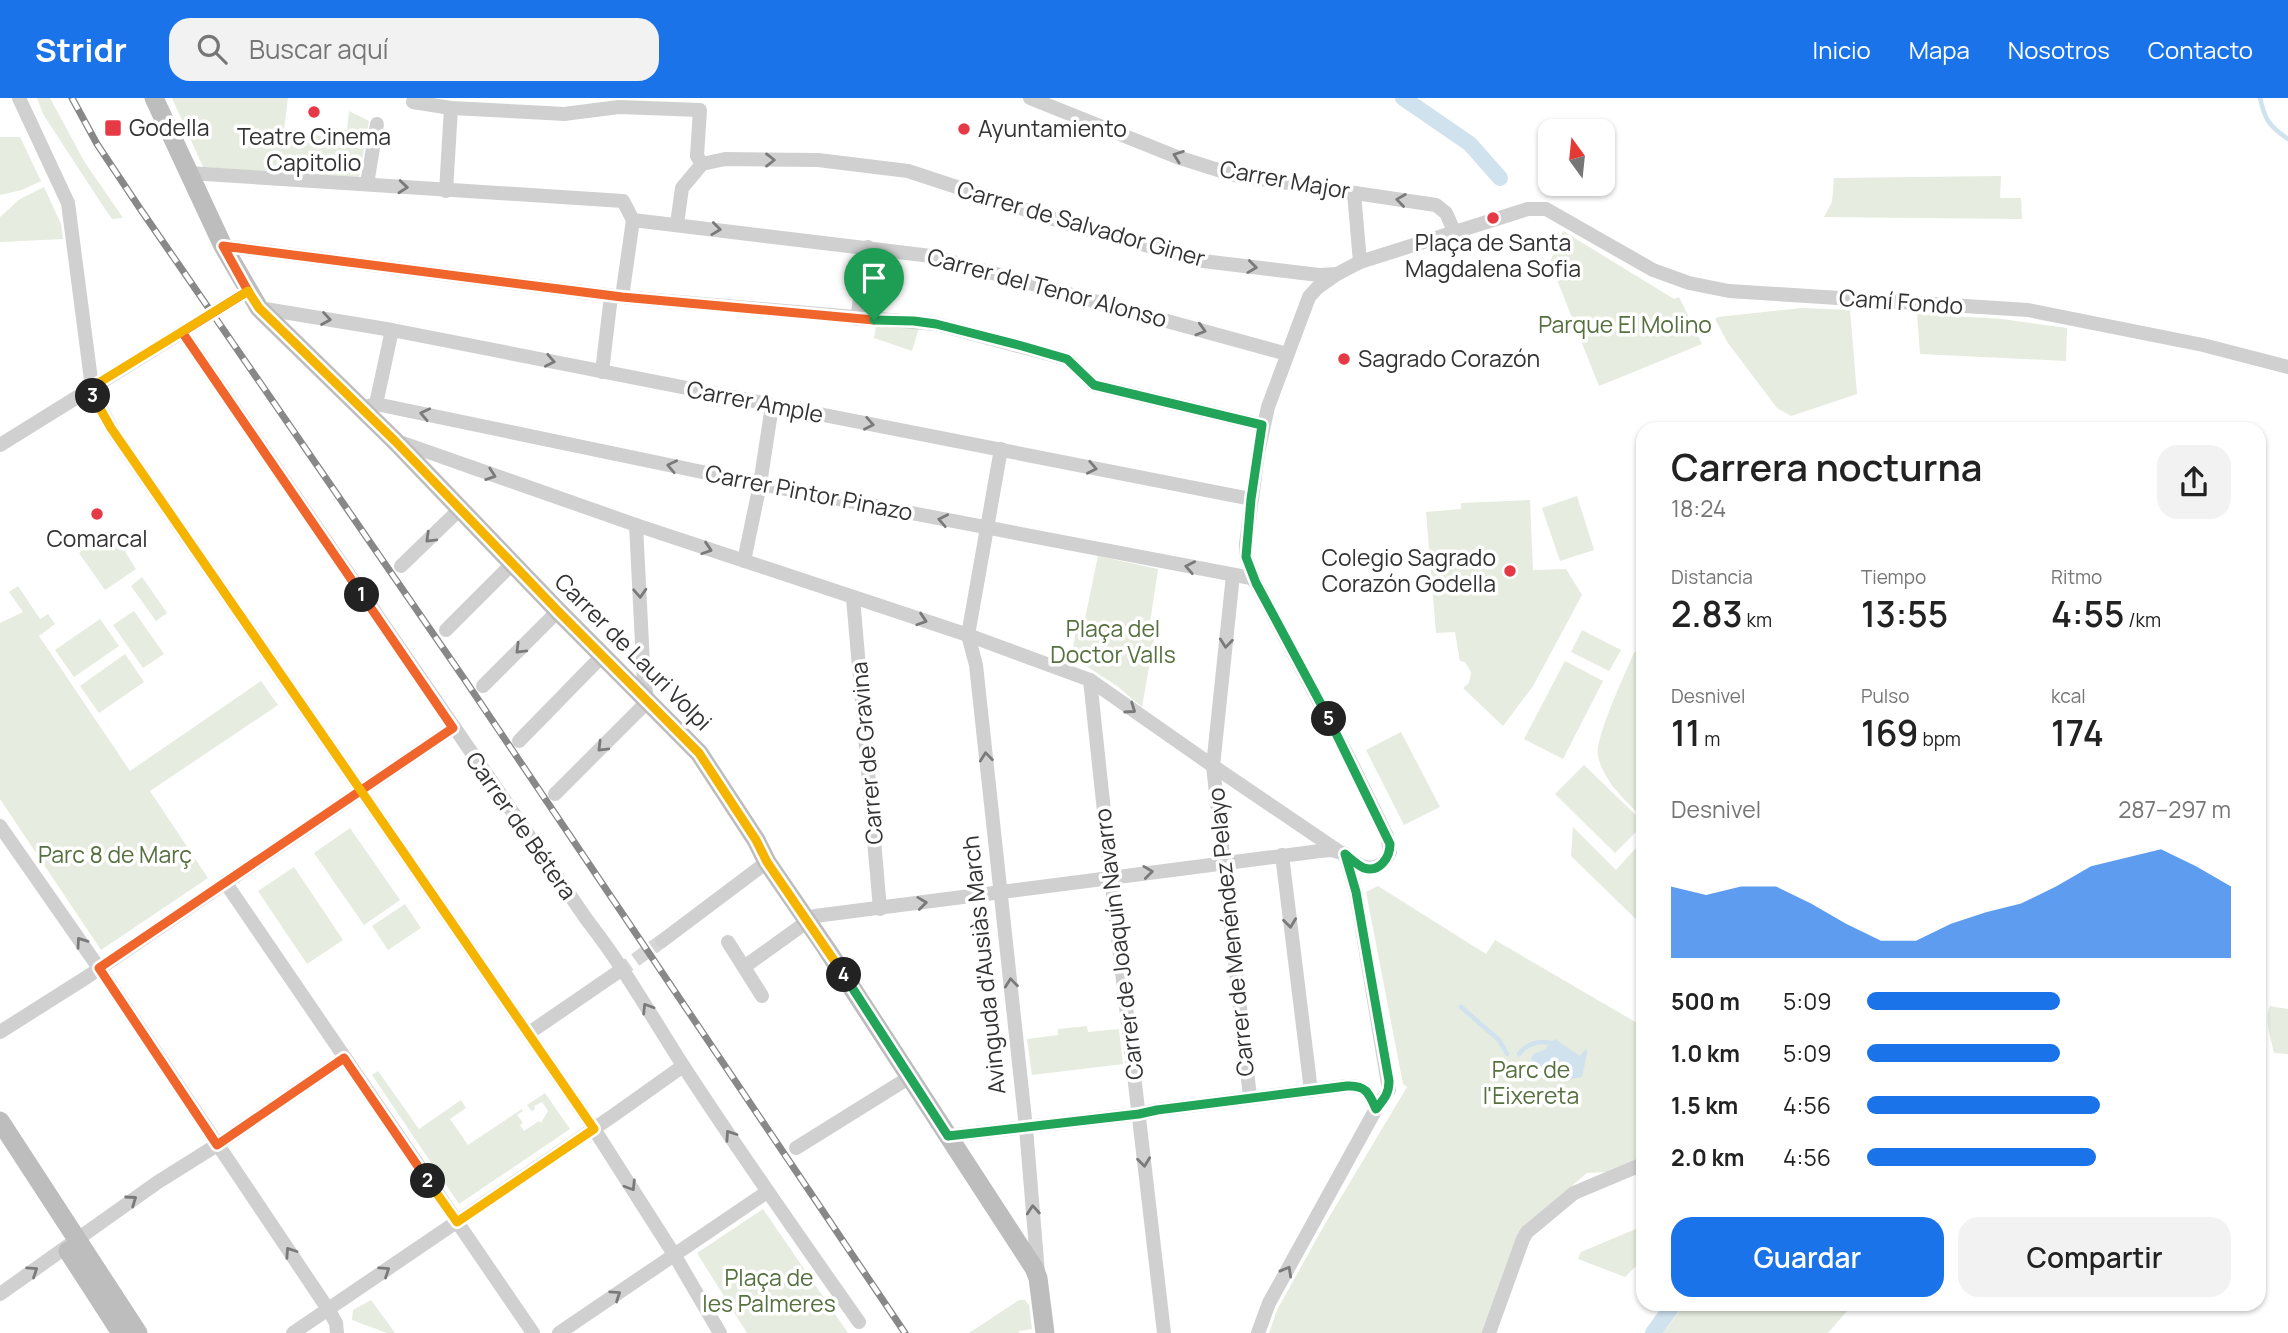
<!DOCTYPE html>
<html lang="es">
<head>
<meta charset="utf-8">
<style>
	body { margin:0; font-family:Manrope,sans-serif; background:#f2f2f2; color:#222; height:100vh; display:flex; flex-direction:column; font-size:26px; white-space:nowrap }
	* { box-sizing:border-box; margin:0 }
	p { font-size:23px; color:#767676 }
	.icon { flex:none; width:38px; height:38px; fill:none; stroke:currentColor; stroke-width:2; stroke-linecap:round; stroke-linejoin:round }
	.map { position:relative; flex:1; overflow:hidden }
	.side { position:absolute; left:1636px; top:324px; width:630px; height:889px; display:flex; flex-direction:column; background:#fff; border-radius:21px; box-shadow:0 2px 5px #0004 }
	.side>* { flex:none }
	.needle { width:46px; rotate:345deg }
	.tools { position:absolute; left:1538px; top:21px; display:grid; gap:14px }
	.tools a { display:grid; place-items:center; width:77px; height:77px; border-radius:14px; background:#fff; box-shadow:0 2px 5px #0004; font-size:35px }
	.pin { position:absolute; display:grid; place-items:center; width:60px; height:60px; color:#fff; margin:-72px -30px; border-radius:50% 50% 50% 0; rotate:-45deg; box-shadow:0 0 7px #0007 }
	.pin .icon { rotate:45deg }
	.km { position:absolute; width:35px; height:35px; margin:-18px; border-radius:50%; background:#222; color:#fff; font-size:19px; line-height:35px; text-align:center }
	.round { display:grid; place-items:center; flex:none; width:74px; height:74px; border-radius:21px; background:#f2f2f2 }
	.overview { display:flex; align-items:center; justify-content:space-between; height:119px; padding:0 35px }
	h1 { font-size:38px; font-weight:600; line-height:52px }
	.metrics { display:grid; grid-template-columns:repeat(3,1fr); gap:10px; height:119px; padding:7px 35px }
	.metrics div { display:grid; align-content:center }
	.metrics b { font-size:35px; font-weight:600 }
	.metrics small { font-size:19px; font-weight:400 }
	.metrics p { font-size:19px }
	.chart { height:196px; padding:14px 35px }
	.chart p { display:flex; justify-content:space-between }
	.chart svg { width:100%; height:126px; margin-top:7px; fill:#1a73e8; opacity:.7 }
	.action { display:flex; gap:14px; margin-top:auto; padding:14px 35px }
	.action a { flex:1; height:80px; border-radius:21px; background:#1a73e8; color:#fff; font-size:28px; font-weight:600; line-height:80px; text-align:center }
	.action a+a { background:#f2f2f2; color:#222 }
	ul { padding:0 35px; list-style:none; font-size:23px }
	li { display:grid; grid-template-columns:112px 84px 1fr; align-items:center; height:52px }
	li i { height:18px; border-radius:9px; background:#1a73e8 }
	header { display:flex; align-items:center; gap:42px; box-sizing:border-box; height:98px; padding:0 35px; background:#1a73e8; color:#fff }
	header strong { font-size:33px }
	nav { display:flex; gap:38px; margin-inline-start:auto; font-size:24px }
	.search { width:490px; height:63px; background:#f2f2f2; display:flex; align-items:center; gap:18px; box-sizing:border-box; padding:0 24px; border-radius:21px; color:#767676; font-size:26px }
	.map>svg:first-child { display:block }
	.green { fill:#e6ecdf }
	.water { fill:#cfe2ee }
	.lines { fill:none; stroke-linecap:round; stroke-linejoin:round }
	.stream { stroke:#cfe2ee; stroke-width:4.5 }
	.canal { stroke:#cfe2ee; stroke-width:16 }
	.street-tunnel { stroke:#d6d6d6; stroke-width:14; stroke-dasharray:14 7; stroke-linecap:butt }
	.street { stroke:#d0d0d0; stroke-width:14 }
	.secondary { stroke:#bdbdbd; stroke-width:19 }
	.rail-casing { stroke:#888; stroke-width:7 }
	.rail { stroke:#fff; stroke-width:4.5; stroke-dasharray:13; stroke-linecap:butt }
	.oneway { stroke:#7a7a7a }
	.split-1-casing { stroke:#fff; stroke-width:14 }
	.split-2-casing { stroke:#fff; stroke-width:14 }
	.split-3-casing { stroke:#fff; stroke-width:14 }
	.split-4-casing { stroke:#fff; stroke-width:14 }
	.split-5-casing { stroke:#fff; stroke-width:14 }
	.split-6-casing { stroke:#fff; stroke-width:14 }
	.split-1 { stroke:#f0652b; stroke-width:9 }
	.split-2 { stroke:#f0652b; stroke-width:9 }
	.split-3 { stroke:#f5b400; stroke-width:9 }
	.split-4 { stroke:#f5b400; stroke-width:9 }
	.split-5 { stroke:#22a559; stroke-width:9 }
	.split-6 { stroke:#22a559; stroke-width:9 }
	.poi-dot { fill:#e63946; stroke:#fff; stroke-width:2.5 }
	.labels { text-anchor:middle; stroke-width:7; stroke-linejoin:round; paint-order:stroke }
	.poi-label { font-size:23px; fill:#333; stroke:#fff; text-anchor:start }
	.street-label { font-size:23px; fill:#333; stroke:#fff }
	.park-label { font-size:23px; fill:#56703f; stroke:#fff }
</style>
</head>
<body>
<header>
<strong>Stridr</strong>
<div class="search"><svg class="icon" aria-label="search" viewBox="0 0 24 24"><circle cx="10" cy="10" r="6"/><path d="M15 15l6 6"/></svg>Buscar aquí</div>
<nav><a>Inicio</a><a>Mapa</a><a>Nosotros</a><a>Contacto</a></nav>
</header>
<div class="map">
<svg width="2288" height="1235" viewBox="0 0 2288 1235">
	<rect width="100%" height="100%" fill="#fff"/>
	<g class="green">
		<polygon points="37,0 50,0 84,63 123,120 112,121 103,108 43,16"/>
		<polygon points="172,0 288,0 284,32 326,39 327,29 347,32 349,13 369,23 359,80 203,69"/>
		<polygon points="0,39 20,39 41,83 22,92 0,97"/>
		<polygon points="2001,78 2000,100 2021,100 2022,121 1824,119 1832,104 1834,80"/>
		<polygon points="44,89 61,126 63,141 0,144 0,119 20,101"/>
		<polygon points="1563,133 1674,201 1679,199 1702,246 1599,288 1550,164"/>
		<polygon points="1802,210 1850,212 1857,296 1791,318 1777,310 1728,245 1715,221 1718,219"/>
		<polygon points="1917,216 2002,221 2067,230 2066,263 1920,256"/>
		<polygon points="877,224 920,226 912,253 874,240"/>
		<polygon points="1577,398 1594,452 1560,463 1542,410"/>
		<polygon points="1530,402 1533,472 1566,471 1582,497 1533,588 1503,628 1463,590 1469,585 1471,574 1465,564 1460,563 1455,534 1436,535 1426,414 1461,411 1461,405"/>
		<polygon points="102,438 110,449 119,444 136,471 105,492 79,455"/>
		<polygon points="1098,458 1158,471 1148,538 1154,540 1142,609 1117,588 1071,558 1078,525 1084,525"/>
		<polygon points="142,479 167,515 156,523 131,488"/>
		<polygon points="18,488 40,521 48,516 55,526 39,538 130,673 261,583 278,607 150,693 208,780 101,852 0,701 0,525 23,514 9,494"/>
		<polygon points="134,513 164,556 143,570 113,527"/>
		<polygon points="100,521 119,548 74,579 55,552"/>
		<polygon points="1582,532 1621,552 1609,573 1571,554"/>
		<path d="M1643 546V720C1625 702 1604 684 1598 658 1594 642 1626 573 1634 555Z"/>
		<polygon points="125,556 144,584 99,615 80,588"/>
		<polygon points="1565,563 1603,583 1563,661 1524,641"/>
		<polygon points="1401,634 1440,709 1404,727 1366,652"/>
		<polygon points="1584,667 1643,724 1643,727 1615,755 1555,696"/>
		<polygon points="1573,729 1616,772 1643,742 1643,828 1571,758"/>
		<polygon points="350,730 400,802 364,827 314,755"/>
		<polygon points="294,769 343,842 307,866 258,793"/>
		<polygon points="1378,788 1486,856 1495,842 1637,925 1643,917 1643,1059 1607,1074 1587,1075 1526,1127 1483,1235 1269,1235 1277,1212 1325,1126 1407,989 1403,986 1366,794"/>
		<polygon points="405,806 421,830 388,852 372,828"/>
		<path d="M2270 908 2288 911V956L2274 955C2271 941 2264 922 2270 908Z"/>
		<polygon points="1087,928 1088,934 1119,931 1123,966 1032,977 1027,941 1058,937 1058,931"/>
		<polygon points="378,973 419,1031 461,1002 466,1010 450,1021 468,1047 522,1011 523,1013 517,1017 523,1025 520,1027 524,1033 539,1023 541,1025 548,1013 542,1004 534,1008 535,1011 532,1013 527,1007 545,995 570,1031 459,1106 372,977"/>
		<polygon points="763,1111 848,1235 747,1235 697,1155"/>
		<polygon points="1643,1128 1643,1161 1625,1179 1578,1161 1581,1154"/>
		<polygon points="371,1202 395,1235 387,1235 352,1222 353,1212"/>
		<polygon points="1019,1202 1025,1202 1029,1207 1032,1231 1019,1233 1019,1235 969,1235"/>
		<polygon points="1685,1206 1853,1206 1828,1235 1663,1235"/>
	</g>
	<path class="water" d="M1555 941 1580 958 1586 950 1587 955 1582 979 1572 981C1558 972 1538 979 1531 961L1533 956 1544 952Z"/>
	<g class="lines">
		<g class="stream">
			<path d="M2260 0C2265 22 2269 28 2288 41"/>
			<polyline points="1461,909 1499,942 1507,956"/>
			<path d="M1519 956C1527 946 1538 942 1551 945"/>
		</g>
		<g class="canal">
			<polyline points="1403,0 1470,46 1500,80"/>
			<polyline points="1653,1235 1674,1206"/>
		</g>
		<polyline class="street-tunnel" points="618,874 662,843"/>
		<g class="street">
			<polyline points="19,0 68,105 93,297 113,333 594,1031 675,1158 720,1235"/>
			<polyline points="1030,0 1177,59 1234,77 1436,107 1446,115 1454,133"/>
			<polyline points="413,4 451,10 547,15 564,16 619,9 700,12 697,58 702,66"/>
			<polyline points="702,66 725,61 818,62 908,73 1072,127 1203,163 1319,177 1337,176 1360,164 1528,111 1546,111 1653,172 1689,185 1729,193 2028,212 2203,247 2288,269"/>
			<polyline points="189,75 623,103 633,122 931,158 1287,256"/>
			<polyline points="367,86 377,26"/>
			<polyline points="446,93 451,10"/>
			<polyline points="1354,95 1360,164"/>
			<polyline points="677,126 682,90 702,66"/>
			<polyline points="223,148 622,199 936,226 1067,261 1094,287 1262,327"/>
			<polyline points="622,199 633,122"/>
			<polyline points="259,210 392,232 1251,401"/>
			<polyline points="857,221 868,149"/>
			<path d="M182 234 587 822C623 868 652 919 684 969 740 1055 799 1139 859 1224"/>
			<polyline points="602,274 611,198"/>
			<polyline points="376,306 392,232"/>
			<polyline points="362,310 376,306 760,386 1251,480 1256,485"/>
			<path d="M397 343 636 427 968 537 1090 582 1213 668 1356 765C1371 774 1383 769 1390 754L1387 738 1348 658 1256 485 1246 459V446L1258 355 1268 309 1309 199 1317 190 1337 176"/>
			<polyline points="0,347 248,193"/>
			<polyline points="1001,351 968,537 976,567 1026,1030 1038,1175"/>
			<polyline points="744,463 760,386 772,308"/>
			<polyline points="401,468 459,412"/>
			<polyline points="1233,477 1213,668 1250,999"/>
			<polyline points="853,500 880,811"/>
			<polyline points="446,532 512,466"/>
			<polyline points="1090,582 1111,779 1164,1235"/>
			<polyline points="483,588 558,513"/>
			<polyline points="519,643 603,557"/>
			<polyline points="555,696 648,603 644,585 636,427"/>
			<polyline points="0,728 108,883 328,1211 336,1225 337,1235"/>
			<polyline points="1282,757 1311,993"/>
			<polyline points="225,784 533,1235"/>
			<polyline points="662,843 767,764"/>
			<polyline points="728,844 762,898"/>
			<polyline points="744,869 815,818 1320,753 1332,752 1345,756 1356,794 1389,992 1376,1011 1269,1205 1258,1235"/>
			<polyline points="0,934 87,879 453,630"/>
			<polyline points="529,935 618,874"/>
			<path d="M948 1038 1139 1016 1157 1012 1347 988C1366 987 1369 995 1376 1011"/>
			<polyline points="796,1050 910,979"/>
			<polyline points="0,1196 158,1084 217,1047 344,960"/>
			<polyline points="293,1235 614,1017 683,968"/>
			<polyline points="559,1235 767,1094"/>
			<polyline points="1489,1235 1523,1141 1527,1134 1574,1095 1643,1066"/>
		</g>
		<g class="secondary">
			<polyline points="154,0 223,148 259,210 395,343 558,513 699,655 756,742 767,764 826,850 1034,1170 1038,1180 1045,1235"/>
			<polyline points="0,1023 138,1235"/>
			<polyline points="68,1153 121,1235"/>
		</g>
		<g class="rail-casing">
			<polyline id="rail" points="72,0 97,46 141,112 465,582 905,1235"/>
		</g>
		<use href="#rail" class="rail"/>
	</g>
	<defs><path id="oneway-chevron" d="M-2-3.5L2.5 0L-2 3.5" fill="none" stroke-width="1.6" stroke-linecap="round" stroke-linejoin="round" transform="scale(1.75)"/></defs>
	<g class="oneway">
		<use href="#oneway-chevron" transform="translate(1178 58) rotate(-160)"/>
		<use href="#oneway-chevron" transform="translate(770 62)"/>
		<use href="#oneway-chevron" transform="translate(403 89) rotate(5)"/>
		<use href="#oneway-chevron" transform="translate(1401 102) rotate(-172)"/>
		<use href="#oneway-chevron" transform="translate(716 131) rotate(7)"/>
		<use href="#oneway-chevron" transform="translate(1252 169) rotate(7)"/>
		<use href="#oneway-chevron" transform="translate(326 221) rotate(9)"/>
		<use href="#oneway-chevron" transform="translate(1201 232) rotate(16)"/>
		<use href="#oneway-chevron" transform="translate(550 263) rotate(11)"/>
		<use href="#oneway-chevron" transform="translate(425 316) rotate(-168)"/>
		<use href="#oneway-chevron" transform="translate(869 326) rotate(11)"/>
		<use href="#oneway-chevron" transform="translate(672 368) rotate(-168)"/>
		<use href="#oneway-chevron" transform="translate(1092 370) rotate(11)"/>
		<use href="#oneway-chevron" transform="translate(491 377) rotate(19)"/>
		<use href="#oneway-chevron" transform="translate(943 422) rotate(-169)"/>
		<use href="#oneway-chevron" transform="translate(430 440) rotate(136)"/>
		<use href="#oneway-chevron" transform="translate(707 451) rotate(18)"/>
		<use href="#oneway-chevron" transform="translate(1190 469) rotate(-169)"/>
		<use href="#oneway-chevron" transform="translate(640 495) rotate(87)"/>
		<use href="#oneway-chevron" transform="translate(922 522) rotate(18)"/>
		<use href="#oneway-chevron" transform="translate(1226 545) rotate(96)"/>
		<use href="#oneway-chevron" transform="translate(520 551) rotate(135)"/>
		<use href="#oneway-chevron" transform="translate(1131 611) rotate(35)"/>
		<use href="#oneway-chevron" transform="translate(602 649) rotate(135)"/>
		<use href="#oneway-chevron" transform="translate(986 659) rotate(-96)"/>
		<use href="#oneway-chevron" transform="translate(1148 774) rotate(-7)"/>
		<use href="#oneway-chevron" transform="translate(922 805) rotate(-7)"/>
		<use href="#oneway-chevron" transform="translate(1290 825) rotate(83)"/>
		<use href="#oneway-chevron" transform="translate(81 844) rotate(-125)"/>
		<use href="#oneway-chevron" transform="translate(1011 885) rotate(-96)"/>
		<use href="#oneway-chevron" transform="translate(647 910) rotate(-122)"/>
		<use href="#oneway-chevron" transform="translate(730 1037) rotate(-124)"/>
		<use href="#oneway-chevron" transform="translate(1144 1064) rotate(83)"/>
		<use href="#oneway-chevron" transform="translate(631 1088) rotate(58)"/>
		<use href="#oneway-chevron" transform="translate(132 1102) rotate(-35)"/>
		<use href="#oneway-chevron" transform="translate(1033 1112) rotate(-95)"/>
		<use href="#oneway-chevron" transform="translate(290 1154) rotate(-124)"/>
		<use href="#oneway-chevron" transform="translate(33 1173) rotate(-34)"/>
		<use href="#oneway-chevron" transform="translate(385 1173) rotate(-34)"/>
		<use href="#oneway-chevron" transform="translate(1287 1173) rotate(-61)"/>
		<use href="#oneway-chevron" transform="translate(616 1197) rotate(-34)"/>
	</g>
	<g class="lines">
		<g class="split-1-casing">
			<polyline id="split-1" points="362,497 182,234 248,193 223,148 622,199 874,222"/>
		</g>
		<g class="split-2-casing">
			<polyline id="split-2" points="362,497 453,630 99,870 217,1047 344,960 428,1083"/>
		</g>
		<g class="split-3-casing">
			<polyline id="split-3" points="93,298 111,330 171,417 594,1031 457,1124 428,1083"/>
		</g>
		<g class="split-4-casing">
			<polyline id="split-4" points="93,298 92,289 248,193 259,210 395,343 558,513 699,655 756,742 767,764 844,877"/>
		</g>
		<g class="split-5-casing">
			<path id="split-5" d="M844 877 948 1038 1139 1016 1157 1012 1347 988C1366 987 1369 995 1376 1011 1384 1001 1389 996 1389 983L1356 794 1345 756C1350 760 1357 767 1364 770 1380 775 1390 759 1390 746L1329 621"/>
		</g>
		<g class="split-6-casing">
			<polyline id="split-6" points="874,222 914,223 936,226 1022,248 1067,261 1094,287 1262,327 1251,401 1246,459 1256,485 1329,621"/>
		</g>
		<use href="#split-1" class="split-1"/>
		<use href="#split-2" class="split-2"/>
		<use href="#split-3" class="split-3"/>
		<use href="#split-4" class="split-4"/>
		<use href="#split-5" class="split-5"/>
		<use href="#split-6" class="split-6"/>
	</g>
	<g class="poi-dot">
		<circle cx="314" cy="14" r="7"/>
		<rect x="104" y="21" width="18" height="18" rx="3.5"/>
		<circle cx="964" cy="31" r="7"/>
		<circle cx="1493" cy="120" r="7"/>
		<circle cx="1344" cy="261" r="7"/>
		<circle cx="97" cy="416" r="7"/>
		<circle cx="1510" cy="473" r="7"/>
	</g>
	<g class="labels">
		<g class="poi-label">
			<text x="129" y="38">Godella</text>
			<text x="978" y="39">Ayuntamiento</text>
			<text x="314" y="47" text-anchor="middle">Teatre Cinema<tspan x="314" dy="26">Capitolio</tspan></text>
			<text x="1493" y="153" text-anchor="middle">Plaça de Santa<tspan x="1493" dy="26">Magdalena Sofia</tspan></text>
			<text x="1358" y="269">Sagrado Corazón</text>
			<text x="97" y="449" text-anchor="middle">Comarcal</text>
			<text x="1496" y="468" text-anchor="end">Colegio Sagrado<tspan x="1496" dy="26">Corazón Godella</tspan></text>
		</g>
		<g class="street-label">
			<text transform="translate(1285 82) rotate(10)" y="8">Carrer Major</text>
			<text transform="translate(1081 126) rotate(16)" y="8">Carrer de Salvador Giner</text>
			<text transform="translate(1047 190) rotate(15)" y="8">Carrer del Tenor Alonso</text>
			<text transform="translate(1901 204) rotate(4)" y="8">Camí Fondo</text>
			<text transform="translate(755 304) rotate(11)" y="8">Carrer Ample</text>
			<text transform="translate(809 395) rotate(11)" y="8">Carrer Pintor Pinazo</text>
			<text transform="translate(633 554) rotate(45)" y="8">Carrer de Lauri Volpi</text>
			<text transform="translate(867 655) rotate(-95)" y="8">Carrer de Gravina</text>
			<text transform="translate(521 728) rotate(55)" y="8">Carrer de Bétera</text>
			<text transform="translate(1231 834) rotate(-96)" y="8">Carrer de Menéndez Pelayo</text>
			<text transform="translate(1119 846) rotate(-97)" y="8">Carrer de Joaquín Navarro</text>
			<text transform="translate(984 867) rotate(-96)" y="8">Avinguda d'Ausiàs March</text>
		</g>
		<g class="park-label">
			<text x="1625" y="235">Parque El Molino</text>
			<text x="1113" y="539">Plaça del<tspan x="1113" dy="26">Doctor Valls</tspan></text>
			<text x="115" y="765">Parc 8 de Març</text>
			<text x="1531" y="980">Parc de<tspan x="1531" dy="26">l'Eixereta</tspan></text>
			<text x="769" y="1188">Plaça de<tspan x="769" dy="26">les Palmeres</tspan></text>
		</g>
	</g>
</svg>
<div class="tools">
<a><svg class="needle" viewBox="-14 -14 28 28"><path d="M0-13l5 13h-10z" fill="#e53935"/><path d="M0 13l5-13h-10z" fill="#767676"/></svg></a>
</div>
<div class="pin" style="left:874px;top:222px;background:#1e9e55"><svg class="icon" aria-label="arrive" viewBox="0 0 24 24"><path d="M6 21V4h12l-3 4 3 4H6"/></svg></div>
<b class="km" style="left:362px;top:497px">1</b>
<b class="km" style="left:428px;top:1083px">2</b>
<b class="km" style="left:93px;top:298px">3</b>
<b class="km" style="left:844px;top:877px">4</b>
<b class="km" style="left:1329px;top:621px">5</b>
<section class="side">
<div class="overview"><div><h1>Carrera nocturna</h1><p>18:24</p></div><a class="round"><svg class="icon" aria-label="share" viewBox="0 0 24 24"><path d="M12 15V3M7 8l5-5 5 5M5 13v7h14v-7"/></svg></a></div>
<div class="metrics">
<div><p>Distancia</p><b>2.83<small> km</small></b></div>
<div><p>Tiempo</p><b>13:55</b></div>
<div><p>Ritmo</p><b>4:55<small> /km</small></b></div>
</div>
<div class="metrics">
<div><p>Desnivel</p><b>11<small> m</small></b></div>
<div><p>Pulso</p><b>169<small> bpm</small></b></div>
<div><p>kcal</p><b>174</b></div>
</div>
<div class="chart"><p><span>Desnivel</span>287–297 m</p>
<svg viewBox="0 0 160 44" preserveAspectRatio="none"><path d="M0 44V19L10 22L20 19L30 19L40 25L50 32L60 38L70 38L80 32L90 28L100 25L110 19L120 12L130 9L140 6L150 12L160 19V44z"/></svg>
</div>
<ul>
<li><b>500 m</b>5:09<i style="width:53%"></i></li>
<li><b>1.0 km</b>5:09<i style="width:53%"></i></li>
<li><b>1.5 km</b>4:56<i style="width:64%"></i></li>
<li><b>2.0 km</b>4:56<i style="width:63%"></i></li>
</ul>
<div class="action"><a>Guardar</a><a>Compartir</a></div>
</section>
</div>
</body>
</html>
